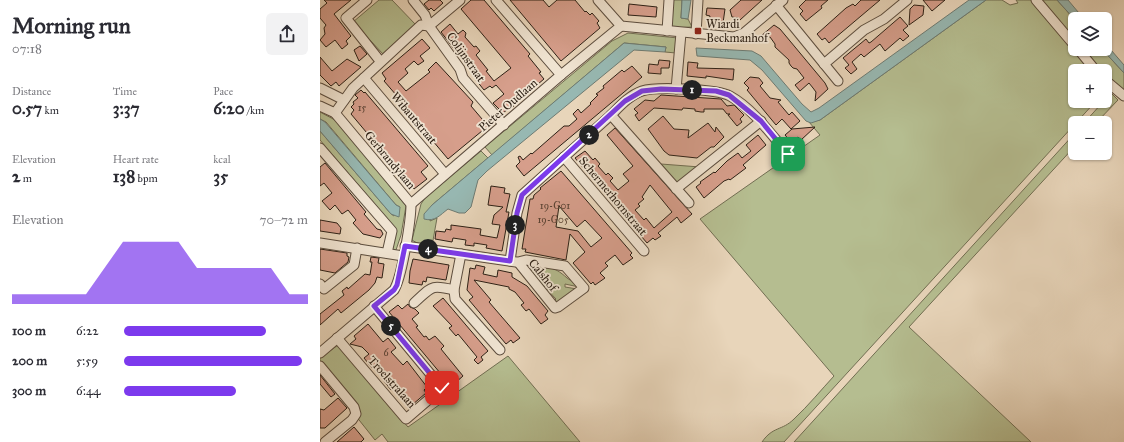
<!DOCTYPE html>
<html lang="en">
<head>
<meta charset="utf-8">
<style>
	body { margin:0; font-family:"IM FELL Great Primer",serif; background:#f2f2f3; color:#2b2b33; height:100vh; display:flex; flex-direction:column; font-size:15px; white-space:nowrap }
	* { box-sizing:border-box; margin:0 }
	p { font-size:13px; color:#7c7c81 }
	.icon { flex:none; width:22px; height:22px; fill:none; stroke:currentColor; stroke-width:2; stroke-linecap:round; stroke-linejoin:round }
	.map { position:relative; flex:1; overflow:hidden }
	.sheet { display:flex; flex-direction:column; background:#fff; width:320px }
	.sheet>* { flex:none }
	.fabs { position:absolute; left:748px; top:12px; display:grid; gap:8px }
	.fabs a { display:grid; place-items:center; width:44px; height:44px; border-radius:6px; background:#fff; box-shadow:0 1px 3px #0004; font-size:20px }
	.pin { position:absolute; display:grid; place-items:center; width:34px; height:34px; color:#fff; margin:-17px; border-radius:8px; box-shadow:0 2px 6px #0006 }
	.km { position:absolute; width:20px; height:20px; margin:-10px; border-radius:50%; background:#222; color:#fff; font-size:11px; line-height:20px; text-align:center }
	.round { display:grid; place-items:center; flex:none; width:42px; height:42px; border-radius:6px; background:#f2f2f3 }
	.overview { display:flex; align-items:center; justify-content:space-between; height:68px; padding:0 12px }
	h1 { font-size:22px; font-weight:700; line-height:30px }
	.stats { display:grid; grid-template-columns:repeat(3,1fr); gap:6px; height:68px; padding:4px 12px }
	.stats div { display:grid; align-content:center }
	.stats b { font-size:17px; font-weight:700 }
	.stats small { font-size:11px; font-weight:400 }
	.stats p { font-size:11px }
	.chart { height:112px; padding:8px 12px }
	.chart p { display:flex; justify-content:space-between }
	.chart svg { width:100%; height:72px; margin-top:4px; fill:#7c3aed; opacity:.7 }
	ul { padding:0 12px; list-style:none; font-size:13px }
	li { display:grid; grid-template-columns:64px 48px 1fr; align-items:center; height:30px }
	li i { height:10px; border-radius:5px; background:#7c3aed }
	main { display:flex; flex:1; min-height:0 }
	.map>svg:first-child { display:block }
	.green { fill:#b5bd90; stroke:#716e52 }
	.water { fill:#97b8b2; stroke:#6d7b73 }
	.building { fill:#d69e8b; stroke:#2d2015; fill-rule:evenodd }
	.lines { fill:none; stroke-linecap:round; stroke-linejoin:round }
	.minor-casing { stroke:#5c4d3e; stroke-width:11 }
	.minor { stroke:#f0e4d2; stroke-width:9 }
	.route-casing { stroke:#fff; stroke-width:8 }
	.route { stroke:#7c3aed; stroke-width:5 }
	.poi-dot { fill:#8f2418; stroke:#f0e4d2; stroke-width:1.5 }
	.labels { text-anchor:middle; stroke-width:3.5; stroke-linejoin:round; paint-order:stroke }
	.number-label { font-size:10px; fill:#574032 }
	.poi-label { font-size:12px; fill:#2d2015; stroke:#f0e4d2; text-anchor:start }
	.street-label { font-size:12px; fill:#2d2015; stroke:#f0e4d2 }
</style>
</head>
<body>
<main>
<section class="sheet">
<div class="overview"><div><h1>Morning run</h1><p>07:18</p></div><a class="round"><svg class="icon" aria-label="share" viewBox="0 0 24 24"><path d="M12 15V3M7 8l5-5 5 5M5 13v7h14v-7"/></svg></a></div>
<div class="stats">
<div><p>Distance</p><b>0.57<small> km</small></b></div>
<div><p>Time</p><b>3:37</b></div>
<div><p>Pace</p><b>6:20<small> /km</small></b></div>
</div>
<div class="stats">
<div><p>Elevation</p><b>2<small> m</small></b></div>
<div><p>Heart rate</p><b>138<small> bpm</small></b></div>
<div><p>kcal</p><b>35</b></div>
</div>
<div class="chart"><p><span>Elevation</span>70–72 m</p>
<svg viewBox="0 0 160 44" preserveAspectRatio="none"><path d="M0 44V38L10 38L20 38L30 38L40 38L50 22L60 6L70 6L80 6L90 6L100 22L110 22L120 22L130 22L140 22L150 38L160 38V44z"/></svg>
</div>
<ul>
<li><b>100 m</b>6:22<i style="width:77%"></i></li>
<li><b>200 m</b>5:59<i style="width:97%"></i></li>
<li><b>300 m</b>6:44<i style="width:61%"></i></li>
</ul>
</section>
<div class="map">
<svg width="804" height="442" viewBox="0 0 804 442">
	<rect width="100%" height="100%" fill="#e8d5ba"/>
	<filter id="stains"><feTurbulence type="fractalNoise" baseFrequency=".005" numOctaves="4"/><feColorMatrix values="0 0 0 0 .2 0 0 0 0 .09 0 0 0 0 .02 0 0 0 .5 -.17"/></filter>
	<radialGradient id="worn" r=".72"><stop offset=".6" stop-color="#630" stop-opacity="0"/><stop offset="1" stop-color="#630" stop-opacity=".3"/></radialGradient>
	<g class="green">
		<polygon points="59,0 72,0 96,25 63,54 33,22"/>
		<polygon points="353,0 362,0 361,18 368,19 372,27 350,28"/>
		<path d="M666 0H682L690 5 698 3 696 0H712L772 71H755V101H776L464 442H442C453 426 462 431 474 419 488 406 501 390 514 376L380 219 500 135 489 122 500 120Z"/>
		<polygon points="718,0 737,0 755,20 755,43"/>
		<polygon points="308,33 358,38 356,53 345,52 346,47 304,43 172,155 165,147 292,41"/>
		<polygon points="760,49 782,49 804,73 804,96 785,78 785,71 779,71"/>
		<polygon points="791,93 798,100 776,123 764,123"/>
		<polygon points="0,112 17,121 86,206 81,235 76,250 71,250 75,228 0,140 0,131 71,214 74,216 80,207 76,205 6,122 0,119"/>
		<polygon points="755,133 755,146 589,327 711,442 474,442"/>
		<polygon points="161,151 168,158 112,205 110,221 117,218 112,246 97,243 92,240 101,204 105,198"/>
		<polygon points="341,164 380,167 358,184"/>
		<path d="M207 265C226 267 233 265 247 278 252 282 255 280 259 287L245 284V287L257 289 236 303 234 301 236 299 207 268 217 270 215 266Z"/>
		<polygon points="18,345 88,427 188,356 260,442 68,442 62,434 55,440 0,371 0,358"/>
	</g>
	<g class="water">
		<polygon points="362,0 371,0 368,19 361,18"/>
		<polygon points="649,0 666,0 500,120 491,123 486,121 442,70 430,60 377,56 376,48 432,51 441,56 482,104 491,112 499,108"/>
		<polygon points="737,0 748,0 764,19 755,20"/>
		<path d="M304 43 346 47 345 52 314 50 167 171 158 180 151 207 145 213H139L128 209C120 215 115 222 104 219V214L112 205Z"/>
		<polygon points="785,43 804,65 804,73 782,49 785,49"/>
		<polygon points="0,119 5,122 76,205 80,207 79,217 71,214 0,131"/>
	</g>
	<g class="building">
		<polygon points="4,0 31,0 14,14 31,36 26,41 28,44 22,49 15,40 6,47 0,40 5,34 4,28 6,25 0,18 0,9 7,3"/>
		<polygon points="109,0 120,0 123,3 114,11 111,8 109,10 104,4"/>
		<polygon points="151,0 164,0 210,54 208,56 221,72 219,73 224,79 193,105 194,106 189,110 188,109 183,113 173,103 184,94 176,85 172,88 170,86 164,90 156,80 159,77 142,57 141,58 121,32 130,24 138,34 143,30 146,33 145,37 154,47 156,46 160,51 156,55 168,70 166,71 174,81 191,68 141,9"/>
		<polygon points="190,0 223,0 229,7 237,0 255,0 265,12 266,11 270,15 272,13 279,21 277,23 280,28 241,61"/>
		<polygon points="421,0 442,0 420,20 418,18 412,17 410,10"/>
		<polygon points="486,0 508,0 501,6 502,8 486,21 480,14 483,11 479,7"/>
		<polygon points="541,0 560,0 509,43 505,38 502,40 497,34 526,8 533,4 535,6"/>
		<polygon points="603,0 625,0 612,11"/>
		<polygon points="309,4 337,7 336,17 308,15"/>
		<polygon points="594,5 604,6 603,15 589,25 590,9"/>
		<polygon points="387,8 405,9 403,23 389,22 390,16 386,15"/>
		<polygon points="580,17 588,26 583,30 589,36 583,41 580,38 565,51 560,44 544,57 541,54 532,62 537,69 531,74 525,68 529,65 523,58 546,39 549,43 551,42"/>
		<polygon points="454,25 460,29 505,83 508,89 495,101 496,92 493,88 489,83 480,91 475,85 484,78 477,69 473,68 471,66 469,63 469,60 455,47 455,44 450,37 441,36"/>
		<polygon points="102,39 110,48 100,56 104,61 98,65 94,61 85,69 88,73 78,82 86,91 110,72 108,70 116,62 153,102 151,106 168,126 128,159 76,97 77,96 64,81 66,79 62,73"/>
		<polygon points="40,46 47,54 39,61 34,50"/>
		<polygon points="0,57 12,71 27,59 41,67 19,86 16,82 11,86 0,75"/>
		<polygon points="339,60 350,61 349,68 341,68 341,74 328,73 329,64 338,65"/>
		<polygon points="368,62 378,63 377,68 414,69 413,80 386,76 386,78 367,76"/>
		<polygon points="312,66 322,77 204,176 196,166 200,162 198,157 200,156 203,160 211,153 212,154 244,126 249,126 257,119 253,114 258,109 261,113 271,104 270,103 278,95 276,94 284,88 283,86 302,70 304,72"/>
		<polygon points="430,77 439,78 443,83 440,86 450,98 461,100 458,102 469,115 472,112 480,121 471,129 462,119 456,125 427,90 429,88 424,83"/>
		<polygon points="41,90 44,93 45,92 108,166 101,172 107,179 94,189 31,114 34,110 31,107 34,104 33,102 38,98 35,95"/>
		<polygon points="341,95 401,99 407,106 414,105 424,115 420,119 422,122 417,126 408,115 410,114 407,114 403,109 384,109 384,112 381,112 375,111 375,109 363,108 362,110 334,108 319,121 315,115 318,113 314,109 325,100 334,101"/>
		<polygon points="343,116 354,129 369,130 368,138 388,123 395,132 396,127 404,137 394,147 391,147 377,158 349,155 344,151 328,129"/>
		<polygon points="495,127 481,140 478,137 471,142 465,135 472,129"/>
		<path d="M295 128 372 214 361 223 357 217 338 233 341 236 335 240 333 238 327 243 255 158 265 151 273 160 275 158 280 164 278 166 286 175 288 173 293 178 290 181 298 190 309 181 303 174 313 166 287 135ZM330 185 352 212 334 228 326 218 324 220 315 210 320 206 318 204 324 199 322 197Z"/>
		<polygon points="438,135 446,145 423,165 426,168 410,180 409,179 404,181 384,198 376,187 381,183 380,182 394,172 395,173 407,161 418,153 422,158 431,151 426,145"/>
		<polygon points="5,163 46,212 44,214 57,229 61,230 63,234 60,238 43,234 33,223 36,220 28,210 22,214 15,205 10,210 2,201 12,193 4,183 0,186 0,167"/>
		<path d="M241 171 312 253 310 255 313 258 303 265 295 255 285 263 288 266 280 273 285 278 275 285 273 282 271 284 253 263 265 252 250 234 246 260 205 252 206 249H202L210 199H213L214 195 221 189 220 188ZM239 206 257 227 265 220 282 238 271 247 258 231 236 227Z"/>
		<polygon points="171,186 185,188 184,193 190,194 186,212 189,212 182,251 166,248 167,245 154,243 154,246 145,245 146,240 133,238 132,242 115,239 116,231 125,232 126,229 131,230 131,225 161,229 160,235 177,238 180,225 172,224 174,215 183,207 168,205"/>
		<polygon points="0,220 17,223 21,228 20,234 0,231"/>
		<polygon points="0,249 27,253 27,256 29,257 28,262 15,273 0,270"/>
		<polygon points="51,257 59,258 58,263 64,264 62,278 57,277 55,283 49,290 21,313 18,309 0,325 0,314 24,295 22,291 27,287 28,289 45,274 50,275 52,262 50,262"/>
		<polygon points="93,259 129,265 126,280 107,277 106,282 103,281 102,285 89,283 90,271"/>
		<polygon points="156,265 165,267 163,274 177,277 178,270 192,273 192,277 207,286 228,311 225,315 228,319 221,324 209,309 206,311 201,305 204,303 195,292 189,289 189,287 154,280 171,300 169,302 200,338 193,343 191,340 186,344 149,300 153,297 147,290 150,268 155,269"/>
		<polygon points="123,298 168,351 161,357 163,360 158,364 154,360 157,357 138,334 136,336 129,328 132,326 113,306"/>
		<polygon points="88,304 90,307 95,309 99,313 92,319 98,326 96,327 104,337 106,336 109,340 115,336 124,346 121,349 143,376 135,383 128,379 126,380 69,312 78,305 82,309"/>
		<polygon points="48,324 63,342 68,338 76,348 71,352 83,365 87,361 107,387 104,390 106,393 92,405 76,386 71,390 64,381 67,379 55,365 52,368 44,358 49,354 42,347 30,344 36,339 34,336"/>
		<polygon points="0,375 15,394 11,397 0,384"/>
		<polygon points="18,398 27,408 5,428 0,428 0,409 4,410"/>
		<polygon points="34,427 44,439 41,442 17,442"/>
	</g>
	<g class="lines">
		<g class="minor-casing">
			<g id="minor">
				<polyline points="47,0 26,18 60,61"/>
				<polyline points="93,0 105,15 109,26 140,69 143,78 184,125"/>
				<polyline points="176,0 241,75"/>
				<polyline points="278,0 301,26 414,37 424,33 463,0"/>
				<polyline points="716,0 755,46"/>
				<polyline points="456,5 518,81"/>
				<polyline points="347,31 349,0"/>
				<polyline points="376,34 378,0"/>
				<polyline points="758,49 776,71"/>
				<polyline points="504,64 544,30 564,19 587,0"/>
				<polyline points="44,78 125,174"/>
				<polyline points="785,80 804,96"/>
				<polyline points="0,88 24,100"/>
				<polyline points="356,89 361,33"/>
				<path d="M0 106 15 113 91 204C91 220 82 277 74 290L0 353"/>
				<polyline points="15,113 33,88 101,25 109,26 140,0"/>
				<polyline points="0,148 72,231 67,253"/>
				<polyline points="244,157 324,251"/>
				<polyline points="356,189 441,121"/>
				<path d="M369 203 291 115C300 106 310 95 322 91 336 86 397 89 410 96 432 108 451 134 467 153"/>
				<polyline points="91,204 241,75 301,26"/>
				<polyline points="0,243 83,256"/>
				<polyline points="85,246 196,262"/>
				<polyline points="141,254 134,290 135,299 180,350"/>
				<polygon points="206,260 245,266 264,288 238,307 235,308 198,262"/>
				<polyline points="190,261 197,213 202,195 291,115"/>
				<polyline points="0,284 4,289 34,265 37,248"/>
				<path d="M94 303C112 287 110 284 134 290"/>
				<polyline points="17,338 86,419 122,388 54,306"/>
				<polyline points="0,366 34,407 36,414 32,420 5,442"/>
			</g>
		</g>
		<use href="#minor" class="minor"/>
	</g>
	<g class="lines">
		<g class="route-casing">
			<polyline id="route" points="122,388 54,306 74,290 77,285 85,246 190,261 197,213 202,195 305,101 322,91 341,89 396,91 409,95 441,121 468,154"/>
		</g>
		<use href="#route" class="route"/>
	</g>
	<rect class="poi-dot" x="374" y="27" width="8" height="8" rx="2"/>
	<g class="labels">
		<g class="number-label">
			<text x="42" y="111">15</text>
			<text x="235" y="209">19-G01</text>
			<text x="233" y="223">19-G05</text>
			<text x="66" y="356">6</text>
		</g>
		<g class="poi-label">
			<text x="386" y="28">Wiardi<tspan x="386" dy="14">Beckmanhof</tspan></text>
		</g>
		<g class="street-label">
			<text transform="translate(146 57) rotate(55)" y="4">Colijnstraat</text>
			<text transform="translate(188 105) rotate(-41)" y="4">Pieter Oudlaan</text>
			<text transform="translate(94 118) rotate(50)" y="4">Wibautstraat</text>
			<text transform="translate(70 160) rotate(50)" y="4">Gerbrandylaan</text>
			<text transform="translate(293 196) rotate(50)" y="4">Schermerhornstraat</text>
			<text transform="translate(223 275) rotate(51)" y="4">Calshof</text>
			<text transform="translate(72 382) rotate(48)" y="4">Troelstralaan</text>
		</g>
	</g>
	<rect width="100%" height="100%" filter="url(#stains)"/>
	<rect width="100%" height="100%" fill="url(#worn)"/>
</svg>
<div class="fabs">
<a><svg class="icon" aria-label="layers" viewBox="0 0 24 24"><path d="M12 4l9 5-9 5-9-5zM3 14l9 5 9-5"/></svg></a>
<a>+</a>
<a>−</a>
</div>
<div class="pin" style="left:468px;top:154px;background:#1e9e55"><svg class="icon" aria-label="arrive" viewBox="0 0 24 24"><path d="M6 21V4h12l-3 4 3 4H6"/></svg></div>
<div class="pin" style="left:122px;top:388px;background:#d93025"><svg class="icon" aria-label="check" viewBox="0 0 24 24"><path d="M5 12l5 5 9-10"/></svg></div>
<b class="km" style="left:372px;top:90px">1</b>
<b class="km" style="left:269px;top:135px">2</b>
<b class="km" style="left:195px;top:225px">3</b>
<b class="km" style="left:108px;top:249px">4</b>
<b class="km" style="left:71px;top:326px">5</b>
</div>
</main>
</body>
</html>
